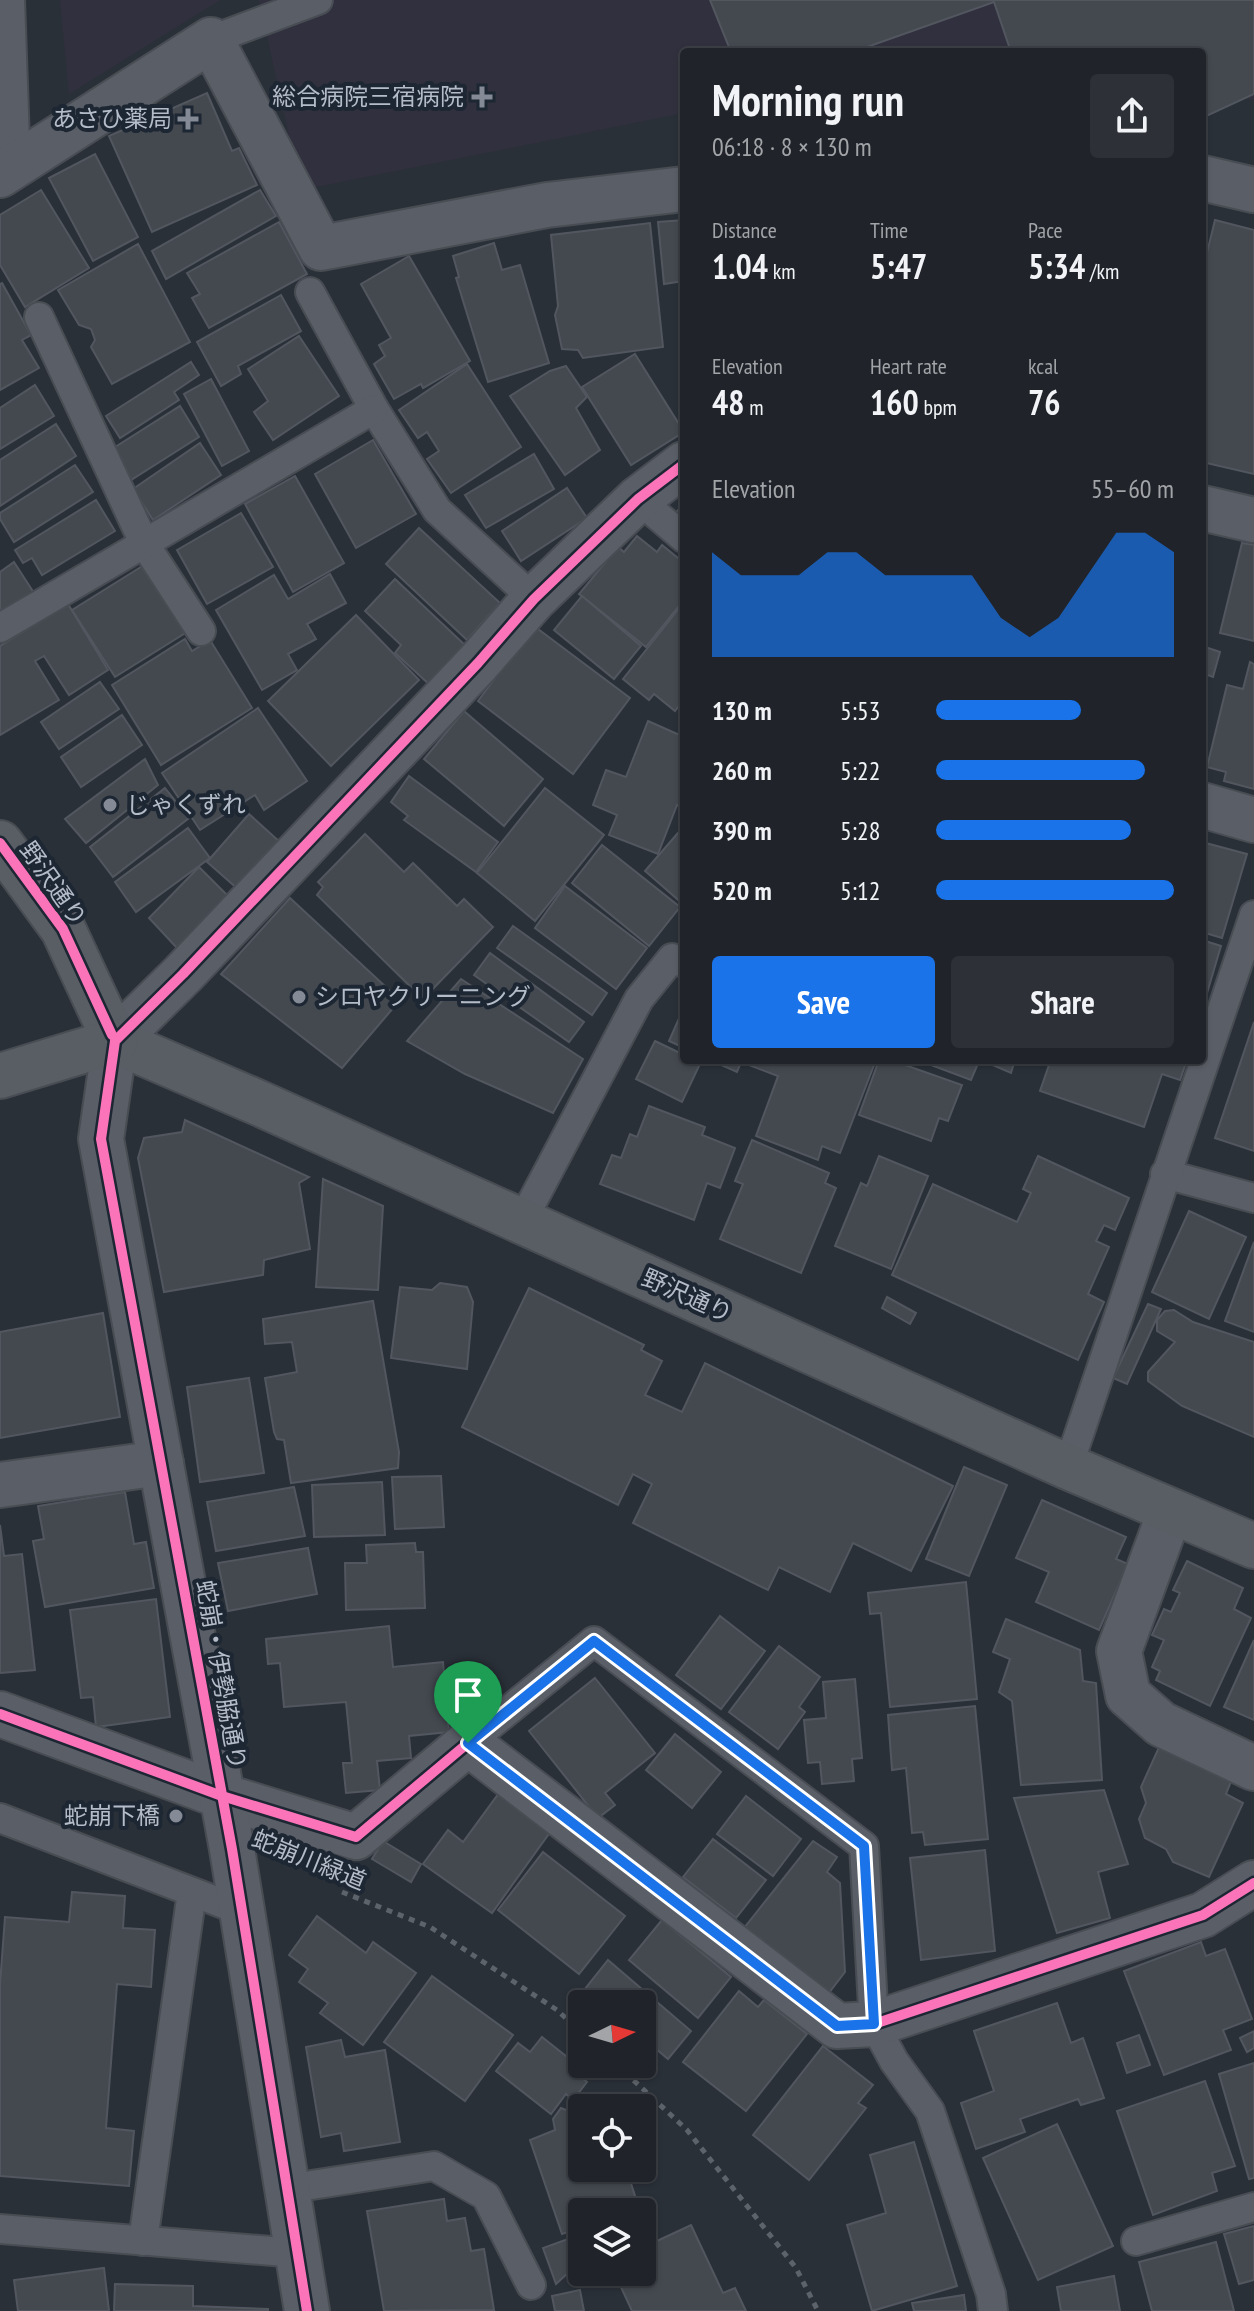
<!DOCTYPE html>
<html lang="en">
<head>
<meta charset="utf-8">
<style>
	body { margin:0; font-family:"PT Sans Narrow","Noto Sans JP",sans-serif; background:#2d3036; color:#f1f3f6; height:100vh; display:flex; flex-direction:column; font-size:30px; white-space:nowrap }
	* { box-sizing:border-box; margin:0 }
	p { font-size:26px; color:#a2a4a8 }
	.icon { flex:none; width:44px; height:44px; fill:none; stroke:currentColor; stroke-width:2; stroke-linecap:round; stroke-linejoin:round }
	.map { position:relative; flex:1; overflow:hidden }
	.details { position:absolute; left:680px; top:48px; width:526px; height:1016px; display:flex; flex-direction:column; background:#20242a; border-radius:8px; box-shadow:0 2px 6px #0004,0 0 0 2px #3d4147 }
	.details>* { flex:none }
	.needle { width:52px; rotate:85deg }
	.buttons { position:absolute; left:568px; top:1990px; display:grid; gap:16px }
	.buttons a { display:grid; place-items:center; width:88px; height:88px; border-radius:8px; background:#20242a; box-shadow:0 2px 6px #0004,0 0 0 2px #3d4147; font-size:40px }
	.pin { position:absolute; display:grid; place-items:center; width:68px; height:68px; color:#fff; margin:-82px -34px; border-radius:50% 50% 50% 0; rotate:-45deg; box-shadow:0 0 8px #0007 }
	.pin .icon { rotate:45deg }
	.round { display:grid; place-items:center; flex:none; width:84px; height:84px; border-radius:8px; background:#2d3036 }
	.headline { display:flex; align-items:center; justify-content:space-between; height:136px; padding:0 32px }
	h1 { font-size:44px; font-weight:600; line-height:60px }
	.stats { display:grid; grid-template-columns:repeat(3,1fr); gap:12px; height:136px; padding:8px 32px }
	.stats div { display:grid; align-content:center }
	.stats b { font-size:34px; font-weight:600 }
	.stats small { font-size:22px; font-weight:400 }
	.stats p { font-size:22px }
	.chart { height:224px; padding:16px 32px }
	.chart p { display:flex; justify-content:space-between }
	.chart svg { width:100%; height:144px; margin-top:8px; fill:#1a73e8; opacity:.7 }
	.cta { display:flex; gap:16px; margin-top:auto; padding:16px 32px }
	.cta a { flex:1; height:92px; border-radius:8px; background:#1a73e8; color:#fff; font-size:32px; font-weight:600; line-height:92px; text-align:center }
	.cta a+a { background:#2d3036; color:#f1f3f6 }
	ul { padding:0 32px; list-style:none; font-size:26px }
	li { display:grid; grid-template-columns:128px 96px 1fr; align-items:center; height:60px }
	li i { height:20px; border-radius:10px; background:#1a73e8 }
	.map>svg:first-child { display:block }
	.medical { fill:#31303e }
	.building { fill:#444950; stroke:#52575f; stroke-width:2 }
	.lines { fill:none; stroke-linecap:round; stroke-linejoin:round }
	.lane-casing { stroke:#484c53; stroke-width:32 }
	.street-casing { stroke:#484c53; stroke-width:48 }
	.secondary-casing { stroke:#484c53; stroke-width:48 }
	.path { stroke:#5d636a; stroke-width:5; stroke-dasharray:6 6; stroke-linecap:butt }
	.lane { stroke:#5a5e66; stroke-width:28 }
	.street { stroke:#5a5e66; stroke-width:44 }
	.secondary { stroke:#595d64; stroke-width:44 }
	.cycleway-casing { stroke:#1d2633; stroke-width:15 }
	.cycleway { stroke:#fb73b8; stroke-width:10 }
	.route-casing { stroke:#fff; stroke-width:16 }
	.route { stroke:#1a73e8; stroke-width:10 }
	.poi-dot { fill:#848b96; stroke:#1d2633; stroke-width:3 }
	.labels { text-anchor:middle; stroke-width:8; stroke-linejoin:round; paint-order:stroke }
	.poi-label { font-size:24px; fill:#b4bcc9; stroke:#1d2633; text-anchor:end }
	.street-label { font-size:24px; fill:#b4bcc9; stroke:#1d2633 }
</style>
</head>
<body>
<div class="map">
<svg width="1254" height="2311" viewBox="0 0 1254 2311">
	<rect width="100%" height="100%" fill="#2a3038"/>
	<g class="medical">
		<polygon points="60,0 220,0 69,94"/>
		<polygon points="259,0 1254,0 1254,100 1202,94 1202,52 684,52 684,113 301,190"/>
	</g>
	<g class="building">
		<polygon points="710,0 1254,0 1254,94 1202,118 1202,52 1011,52 994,2 853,52 731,52"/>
		<polygon points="207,93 232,151 239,148 257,185 152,232 109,136"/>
		<polygon points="95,154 138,237 93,261 49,178"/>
		<polygon points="41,190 89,268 25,307 0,265 0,215"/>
		<polygon points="260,190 276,216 166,279 152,251"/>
		<polygon points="684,220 684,281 664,284 658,222"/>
		<polygon points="1215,220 1254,230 1254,474 1202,462 1202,273"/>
		<polygon points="279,222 307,274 209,328 192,298 200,294 187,273"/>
		<polygon points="650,223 663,347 583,358 578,350 562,349 555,315 558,306 551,235"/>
		<polygon points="494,243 502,270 520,265 549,363 488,382 456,278 459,277 453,256"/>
		<polygon points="138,244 190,342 112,384 91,347 95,340 91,329 79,325 58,290"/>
		<polygon points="409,256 470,361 423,388 421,384 394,399 374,364 385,356 379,345 391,338 361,284"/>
		<polygon points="2,283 31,335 22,340 39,368 0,390 0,284"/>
		<polygon points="281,295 301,331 238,366 241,374 221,386 197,342"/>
		<polygon points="299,336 339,396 273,440 254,412 268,401 248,369"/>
		<polygon points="635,354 684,432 631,465 582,387"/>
		<polygon points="191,362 199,375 174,392 179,400 120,438 106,416"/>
		<polygon points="467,364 521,447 451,493 427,459 439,451 427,432 418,438 399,410"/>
		<polygon points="566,366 587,397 576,408 600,450 565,475 510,396 550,371"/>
		<polygon points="211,379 249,451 222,466 184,394"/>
		<polygon points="35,385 54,416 0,449 0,408"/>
		<polygon points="180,406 199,437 131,480 112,449"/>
		<polygon points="56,424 76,456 0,506 0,460"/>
		<polygon points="373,440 416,514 356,548 315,474"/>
		<polygon points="200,443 221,475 153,520 133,489"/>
		<polygon points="534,454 554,489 486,528 465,495"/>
		<polygon points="75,465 93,492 14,542 0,519 0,513"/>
		<polygon points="295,476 344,563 293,592 245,504"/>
		<polygon points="567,488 587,518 521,561 502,531"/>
		<polygon points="96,500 115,531 42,575 32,558 23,563 15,550"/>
		<polygon points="684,502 684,519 676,513"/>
		<polygon points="241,513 273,567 207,604 177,550"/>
		<polygon points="419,528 500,603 467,640 386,564"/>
		<polygon points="637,536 657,552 662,545 684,563 684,600 646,647 579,594 618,547 624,552"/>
		<polygon points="1242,543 1254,545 1254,641 1220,633"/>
		<polygon points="14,562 34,593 0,615 0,572"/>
		<polygon points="144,565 187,632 115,677 72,610"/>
		<polygon points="330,574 346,603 307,624 316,639 288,654 297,670 262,690 216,610 274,575 288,599"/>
		<polygon points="395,579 467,647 431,686 395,653 401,645 365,611"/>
		<polygon points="582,596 641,646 614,679 554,630"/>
		<polygon points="684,602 684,699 675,711 654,694 649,700 623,679"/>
		<polygon points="68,604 108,670 69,695 44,656 35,661 59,700 0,735 0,646"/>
		<polygon points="356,615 419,680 331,766 268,701"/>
		<polygon points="534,626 630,698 573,774 478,701"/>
		<polygon points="185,639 192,651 210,640 252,708 161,765 112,685"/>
		<polygon points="1202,646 1220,652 1213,677 1202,673"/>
		<polygon points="1250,662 1254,664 1254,789 1224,781 1226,772 1207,767 1227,685 1243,689"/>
		<polygon points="100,682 119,709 59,749 41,722"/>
		<polygon points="258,708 307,781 264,810 255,795 200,830 162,773"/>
		<polygon points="464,711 543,779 504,826 424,759"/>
		<polygon points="122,715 142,745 81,787 61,757"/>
		<polygon points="648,721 684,737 684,808 677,805 658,854 609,835 617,815 593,805 606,770 626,777"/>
		<polygon points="145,759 158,785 86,843 65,819"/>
		<polygon points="409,776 498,842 476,872 404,820 408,816 391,802"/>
		<polygon points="165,788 189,818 113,877 90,847"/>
		<polygon points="545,788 604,835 535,921 477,873"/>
		<polygon points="249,814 281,843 239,890 207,862"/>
		<polygon points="684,826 684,905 645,871"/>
		<polygon points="188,828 210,858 136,912 115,882"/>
		<polygon points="365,834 404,872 413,863 457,906 464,899 493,927 423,999 317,895 323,887 318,882"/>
		<polygon points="1202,842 1247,854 1222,938 1202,932"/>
		<polygon points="602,845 680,907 649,946 572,883"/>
		<polygon points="199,867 229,897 177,948 149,918"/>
		<polygon points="565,886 647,948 616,989 535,928"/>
		<polygon points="290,898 400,1000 342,1068 221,974"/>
		<polygon points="513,926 607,993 592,1015 497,948"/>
		<polygon points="1202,940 1221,946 1207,993 1202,992"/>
		<polygon points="490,953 584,1022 569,1042 474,975"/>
		<polygon points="461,979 583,1059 553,1113 465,1074 407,1041"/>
		<polygon points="684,1007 684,1048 669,1041"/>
		<polygon points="1254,1022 1254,1151 1215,1138"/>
		<polygon points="655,1041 684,1055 684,1060 693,1060 700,1064 682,1102 636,1079"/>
		<polygon points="710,1060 742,1060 737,1072"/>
		<polygon points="747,1060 876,1060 840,1153 822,1146 818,1160 756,1136 778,1076 746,1064"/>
		<polygon points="879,1060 891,1060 962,1085 948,1121 939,1118 931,1141 859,1115"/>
		<polygon points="923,1060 976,1060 977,1066 971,1080 923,1062"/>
		<polygon points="981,1060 1015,1060 1011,1073"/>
		<polygon points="1034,1060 1187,1060 1180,1080 1162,1074 1144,1127 1040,1091 1049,1065"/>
		<polygon points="649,1106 705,1127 702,1135 735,1148 720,1188 707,1183 694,1220 600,1184 612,1155 621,1158 630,1134 637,1137"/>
		<polygon points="185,1120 309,1177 299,1183 310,1249 264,1260 263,1275 164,1292 138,1158 144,1138 182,1132"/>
		<polygon points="752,1140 829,1173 825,1183 836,1188 801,1273 720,1239 743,1184 735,1181"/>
		<polygon points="879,1156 928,1176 891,1269 835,1246 861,1183 867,1186"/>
		<polygon points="1038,1156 1129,1198 1115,1230 1104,1225 1096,1241 1109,1247 1088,1294 1104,1302 1078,1360 892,1275 933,1184 1017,1222 1031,1193 1023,1189"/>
		<polygon points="323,1179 383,1206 378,1290 316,1287"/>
		<polygon points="1189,1211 1246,1237 1209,1319 1152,1292"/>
		<polygon points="1254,1242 1254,1332 1225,1321"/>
		<polygon points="440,1283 467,1287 473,1302 467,1369 391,1358 400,1287 432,1290"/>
		<polygon points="529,1288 644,1345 641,1350 662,1361 645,1395 682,1412 705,1363 953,1486 911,1571 853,1543 830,1592 779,1567 768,1590 633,1523 652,1484 633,1474 618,1505 462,1427"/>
		<polygon points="887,1297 916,1313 910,1324 882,1308"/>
		<polygon points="373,1301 399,1452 398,1468 291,1483 284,1440 277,1439 274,1432 265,1378 297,1372 292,1342 265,1344 263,1319"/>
		<polygon points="1148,1304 1161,1309 1127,1384 1113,1378"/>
		<polygon points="1174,1310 1193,1322 1254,1342 1254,1437 1182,1406 1148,1381 1148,1372 1175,1342 1157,1331 1157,1320 1165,1311"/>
		<polygon points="103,1313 120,1417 0,1438 0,1332"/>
		<polygon points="249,1378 264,1473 200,1482 187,1387"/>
		<polygon points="964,1467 1007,1485 969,1576 926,1559"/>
		<polygon points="441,1476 444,1527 395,1529 392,1477"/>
		<polygon points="382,1482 385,1535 314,1537 312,1485"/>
		<polygon points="294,1487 305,1536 216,1551 207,1502"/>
		<polygon points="125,1492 134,1544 146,1542 154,1588 45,1607 33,1541 44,1539 38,1506"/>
		<polygon points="1042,1500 1126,1537 1116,1559 1128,1564 1099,1630 1036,1602 1049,1572 1016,1558"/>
		<polygon points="0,1525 4,1556 22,1554 35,1670 0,1673"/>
		<polygon points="415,1543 416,1552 423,1552 425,1608 346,1610 345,1563 367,1563 366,1545"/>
		<polygon points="308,1548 317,1594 228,1611 218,1563"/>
		<polygon points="1187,1561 1243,1588 1234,1609 1251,1618 1210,1706 1156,1680 1160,1671 1152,1667 1164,1640 1152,1635 1164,1609 1171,1612 1180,1593 1173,1590"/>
		<polygon points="966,1582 977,1699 890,1707 881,1613 870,1614 868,1593"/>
		<polygon points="156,1599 170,1717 96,1727 93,1697 81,1698 70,1610"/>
		<polygon points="720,1616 765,1651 721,1709 676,1675"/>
		<polygon points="1006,1619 1080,1650 1083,1681 1096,1683 1102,1780 1021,1785 1012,1701 999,1692 1010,1659 993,1652"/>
		<polygon points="389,1626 393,1667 443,1662 449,1732 409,1736 411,1758 377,1761 380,1790 346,1793 343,1763 352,1763 346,1702 284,1707 280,1663 268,1664 266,1639"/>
		<polygon points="1254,1640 1254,1720 1224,1707"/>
		<polygon points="779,1646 820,1677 799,1707 805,1712 778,1749 729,1712"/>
		<polygon points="595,1678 655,1753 605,1793 615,1805 598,1818 529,1731"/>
		<polygon points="855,1679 862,1758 852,1759 854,1781 822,1784 820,1762 808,1763 804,1720 826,1718 823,1682"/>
		<polygon points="975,1706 988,1839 925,1845 923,1832 912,1833 906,1768 892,1770 888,1715"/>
		<polygon points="675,1734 721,1772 692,1808 646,1770"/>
		<polygon points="1160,1745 1232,1779 1226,1794 1243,1803 1209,1877 1173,1862 1166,1849 1145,1838 1139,1819 1146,1803 1141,1787"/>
		<polygon points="1104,1790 1128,1864 1098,1872 1110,1918 1057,1933 1014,1798"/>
		<polygon points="499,1793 551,1831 492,1913 423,1864 448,1830 463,1842"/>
		<polygon points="746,1796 801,1839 773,1876 717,1834"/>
		<polygon points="713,1839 766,1880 736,1918 683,1877"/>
		<polygon points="383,1841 421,1864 411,1882 372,1859"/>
		<polygon points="813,1841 837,1857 827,1872 840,1883 845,1972 828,1994 744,1928"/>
		<polygon points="985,1850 995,1951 921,1960 910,1858"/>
		<polygon points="543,1852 625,1916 579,1974 498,1910"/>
		<polygon points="72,1892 125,1896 123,1928 155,1930 151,1987 117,1984 106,2128 134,2131 129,2186 0,2176 0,1984 5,1917 69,1922"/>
		<polygon points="317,1916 366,1953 373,1942 416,1973 363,2045 320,2013 328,2003 299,1982 308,1969 289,1955"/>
		<polygon points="662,1920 731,1977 698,2018 629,1960"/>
		<polygon points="1201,1942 1206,1956 1225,1949 1252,2019 1223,2030 1231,2050 1164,2075 1124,1971"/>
		<polygon points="608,1960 691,2031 668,2059 642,2037 642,2004 602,2004 585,1989"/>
		<polygon points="432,1976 513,2035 465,2101 384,2042"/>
		<polygon points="739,1991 758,2007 764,2000 807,2034 746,2111 683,2062"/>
		<polygon points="1057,2003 1071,2043 1083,2038 1104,2098 1081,2105 1078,2099 1020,2119 1025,2132 976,2149 961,2103 994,2091 974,2031"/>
		<polygon points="1254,2031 1254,2048 1247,2052 1240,2038"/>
		<polygon points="1139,2035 1150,2065 1127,2073 1117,2043"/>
		<polygon points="542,2037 581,2068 577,2074 587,2082 573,2100 566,2094 551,2114 496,2071 518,2043 530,2052"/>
		<polygon points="341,2040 345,2057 385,2050 400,2142 344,2151 341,2133 321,2137 306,2047"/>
		<polygon points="823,2046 873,2085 858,2103 866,2108 809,2180 753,2135"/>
		<polygon points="1254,2063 1254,2178 1249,2179 1219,2074"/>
		<polygon points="1205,2081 1235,2166 1212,2173 1217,2191 1153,2215 1117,2111"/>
		<polygon points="591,2104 592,2108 582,2108 582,2168 626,2168 636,2199 625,2203 620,2212 582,2212 582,2227 562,2234 530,2140 555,2130 553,2119 561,2108 571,2112"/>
		<polygon points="1057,2124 1113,2246 1038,2280 983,2158"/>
		<polygon points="914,2142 957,2286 872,2311 847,2225 886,2213 870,2155"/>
		<polygon points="444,2199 447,2221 465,2218 471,2251 484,2249 494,2310 384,2311 367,2211"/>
		<polygon points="691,2225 723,2293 735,2288 746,2311 632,2311 614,2272 642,2272 642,2248"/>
		<polygon points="1254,2226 1254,2280 1239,2284 1224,2234"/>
		<polygon points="582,2234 582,2260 556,2284 543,2248"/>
		<polygon points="1216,2242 1234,2311 1152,2311 1139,2262"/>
		<polygon points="104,2268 109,2311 18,2311 14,2280"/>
		<polygon points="1114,2276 1120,2311 1061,2311 1057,2287"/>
		<polygon points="115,2284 193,2286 193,2306 268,2309 268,2311 114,2311"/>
		<polygon points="580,2290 584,2311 555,2311 552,2296"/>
		<polygon points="964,2295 966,2311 914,2311 912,2303"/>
	</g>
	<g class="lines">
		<g class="lane-casing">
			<g id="lane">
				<polyline points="211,40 318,0"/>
				<polyline points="310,292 374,409 437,510 534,599"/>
				<polyline points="39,317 144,543 201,631"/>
				<polyline points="638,499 684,538"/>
				<polyline points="0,628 374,409"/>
				<polyline points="1165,1174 1254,1198"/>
				<polyline points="522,1221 639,999 672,958 684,963"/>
				<polyline points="1068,1467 1254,915"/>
				<polyline points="468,1743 594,1641 864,1846 874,2024 894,2061 930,2111 991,2294 993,2311"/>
				<polyline points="0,1818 242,1911"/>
				<polyline points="286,2189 434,2166 486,2196 531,2285"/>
				<polyline points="0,2229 297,2253"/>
				<polyline points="143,2241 192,1892"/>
				<polyline points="1136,2241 1254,2207"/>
			</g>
		</g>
		<g class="street-casing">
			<g id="street">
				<polyline points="2,0 8,169"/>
				<polyline points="0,175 211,40 321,248 547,205 684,189"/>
				<polyline points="1202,178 1254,190"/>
				<polyline points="1202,508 1254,520"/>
				<polyline points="1202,805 1254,820"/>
				<polyline points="0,1485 161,1463"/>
				<polyline points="1170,1512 1119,1651 1128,1695 1161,1724 1254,1768"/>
				<polyline points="0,1714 222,1796 356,1837 468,1743 837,2026 874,2024 1203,1915 1254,1883"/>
				<polyline points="307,2311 232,1849 101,1139 115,1041 120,1036 183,974 478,663 534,599 638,499 684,464"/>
			</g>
		</g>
		<g class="secondary-casing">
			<g id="secondary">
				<polyline points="0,843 63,929 115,1041 261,1104 1068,1467 1254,1546"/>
				<polyline points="0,1076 115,1041"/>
			</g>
		</g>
		<g class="path">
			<polyline points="342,1892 430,1927 557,2010 582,2033"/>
			<polyline points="616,2064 687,2130 796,2268 818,2311"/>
		</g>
		<use href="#lane" class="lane"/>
		<use href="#street" class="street"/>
		<use href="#secondary" class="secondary"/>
		<g class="cycleway-casing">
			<g id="cycleway">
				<polyline points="0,843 63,929 112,1035"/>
				<polyline points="0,1714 222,1796 356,1837 468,1743 837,2026 874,2024 1203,1915 1254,1883"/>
				<polyline points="307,2311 232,1849 101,1139 115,1041 120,1036 183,974 478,663 534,599 638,499 684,464"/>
			</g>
		</g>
		<use href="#cycleway" class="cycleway"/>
	</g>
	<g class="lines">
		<g class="route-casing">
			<polygon id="route" points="594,1641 864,1846 874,2024 837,2026 468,1743"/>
		</g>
		<use href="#route" class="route"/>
	</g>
	<g class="poi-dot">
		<path d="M478 85h8v8h8v8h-8v8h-8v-8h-8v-8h8z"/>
		<path d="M184 107h8v8h8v8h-8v8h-8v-8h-8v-8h8z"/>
		<circle cx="110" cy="805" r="8"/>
		<circle cx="299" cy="997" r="8"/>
		<circle cx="176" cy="1816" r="8"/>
	</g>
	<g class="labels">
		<g class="poi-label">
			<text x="464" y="105">総合病院三宿病院</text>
			<text x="172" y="127">あさひ薬局</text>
			<text x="126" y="813" text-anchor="start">じゃくずれ</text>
			<text x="315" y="1005" text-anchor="start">シロヤクリーニング</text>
			<text x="160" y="1824">蛇崩下橋</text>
		</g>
		<g class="street-label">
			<text transform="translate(53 884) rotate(55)" y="8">野沢通り</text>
			<text transform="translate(687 1296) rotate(24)" y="8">野沢通り</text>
			<text transform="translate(221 1675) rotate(80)" y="8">蛇崩・伊勢脇通り</text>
			<text transform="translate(309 1860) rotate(22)" y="8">蛇崩川緑道</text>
		</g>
	</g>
</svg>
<div class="buttons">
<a><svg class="needle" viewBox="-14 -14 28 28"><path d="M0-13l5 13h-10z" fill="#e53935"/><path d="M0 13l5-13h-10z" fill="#a2a4a8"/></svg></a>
<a><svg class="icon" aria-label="locate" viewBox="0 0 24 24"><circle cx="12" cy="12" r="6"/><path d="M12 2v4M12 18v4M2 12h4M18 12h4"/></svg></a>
<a><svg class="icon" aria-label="layers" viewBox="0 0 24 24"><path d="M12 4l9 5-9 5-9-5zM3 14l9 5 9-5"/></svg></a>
</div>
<div class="pin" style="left:468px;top:1743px;background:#1e9e55"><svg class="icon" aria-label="arrive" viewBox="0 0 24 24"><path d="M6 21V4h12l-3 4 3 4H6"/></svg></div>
<section class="details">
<div class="headline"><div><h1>Morning run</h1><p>06:18 · 8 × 130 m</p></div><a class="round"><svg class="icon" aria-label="share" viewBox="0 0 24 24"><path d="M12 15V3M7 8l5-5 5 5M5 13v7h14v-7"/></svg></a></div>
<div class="stats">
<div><p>Distance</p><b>1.04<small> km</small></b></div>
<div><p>Time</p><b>5:47</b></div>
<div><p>Pace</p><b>5:34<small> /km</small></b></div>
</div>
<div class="stats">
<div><p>Elevation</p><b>48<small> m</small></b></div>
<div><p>Heart rate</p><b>160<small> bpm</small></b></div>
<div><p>kcal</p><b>76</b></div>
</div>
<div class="chart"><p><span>Elevation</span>55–60 m</p>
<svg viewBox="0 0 160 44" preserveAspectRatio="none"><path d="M0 44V12L10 19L20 19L30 19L40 12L50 12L60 19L70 19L80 19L90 19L100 32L110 38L120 32L130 19L140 6L150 6L160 12V44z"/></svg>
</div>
<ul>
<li><b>130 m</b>5:53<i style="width:61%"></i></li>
<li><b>260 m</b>5:22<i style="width:88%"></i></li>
<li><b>390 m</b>5:28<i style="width:82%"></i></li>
<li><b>520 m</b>5:12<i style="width:100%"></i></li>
</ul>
<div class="cta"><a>Save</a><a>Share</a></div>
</section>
</div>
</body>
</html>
